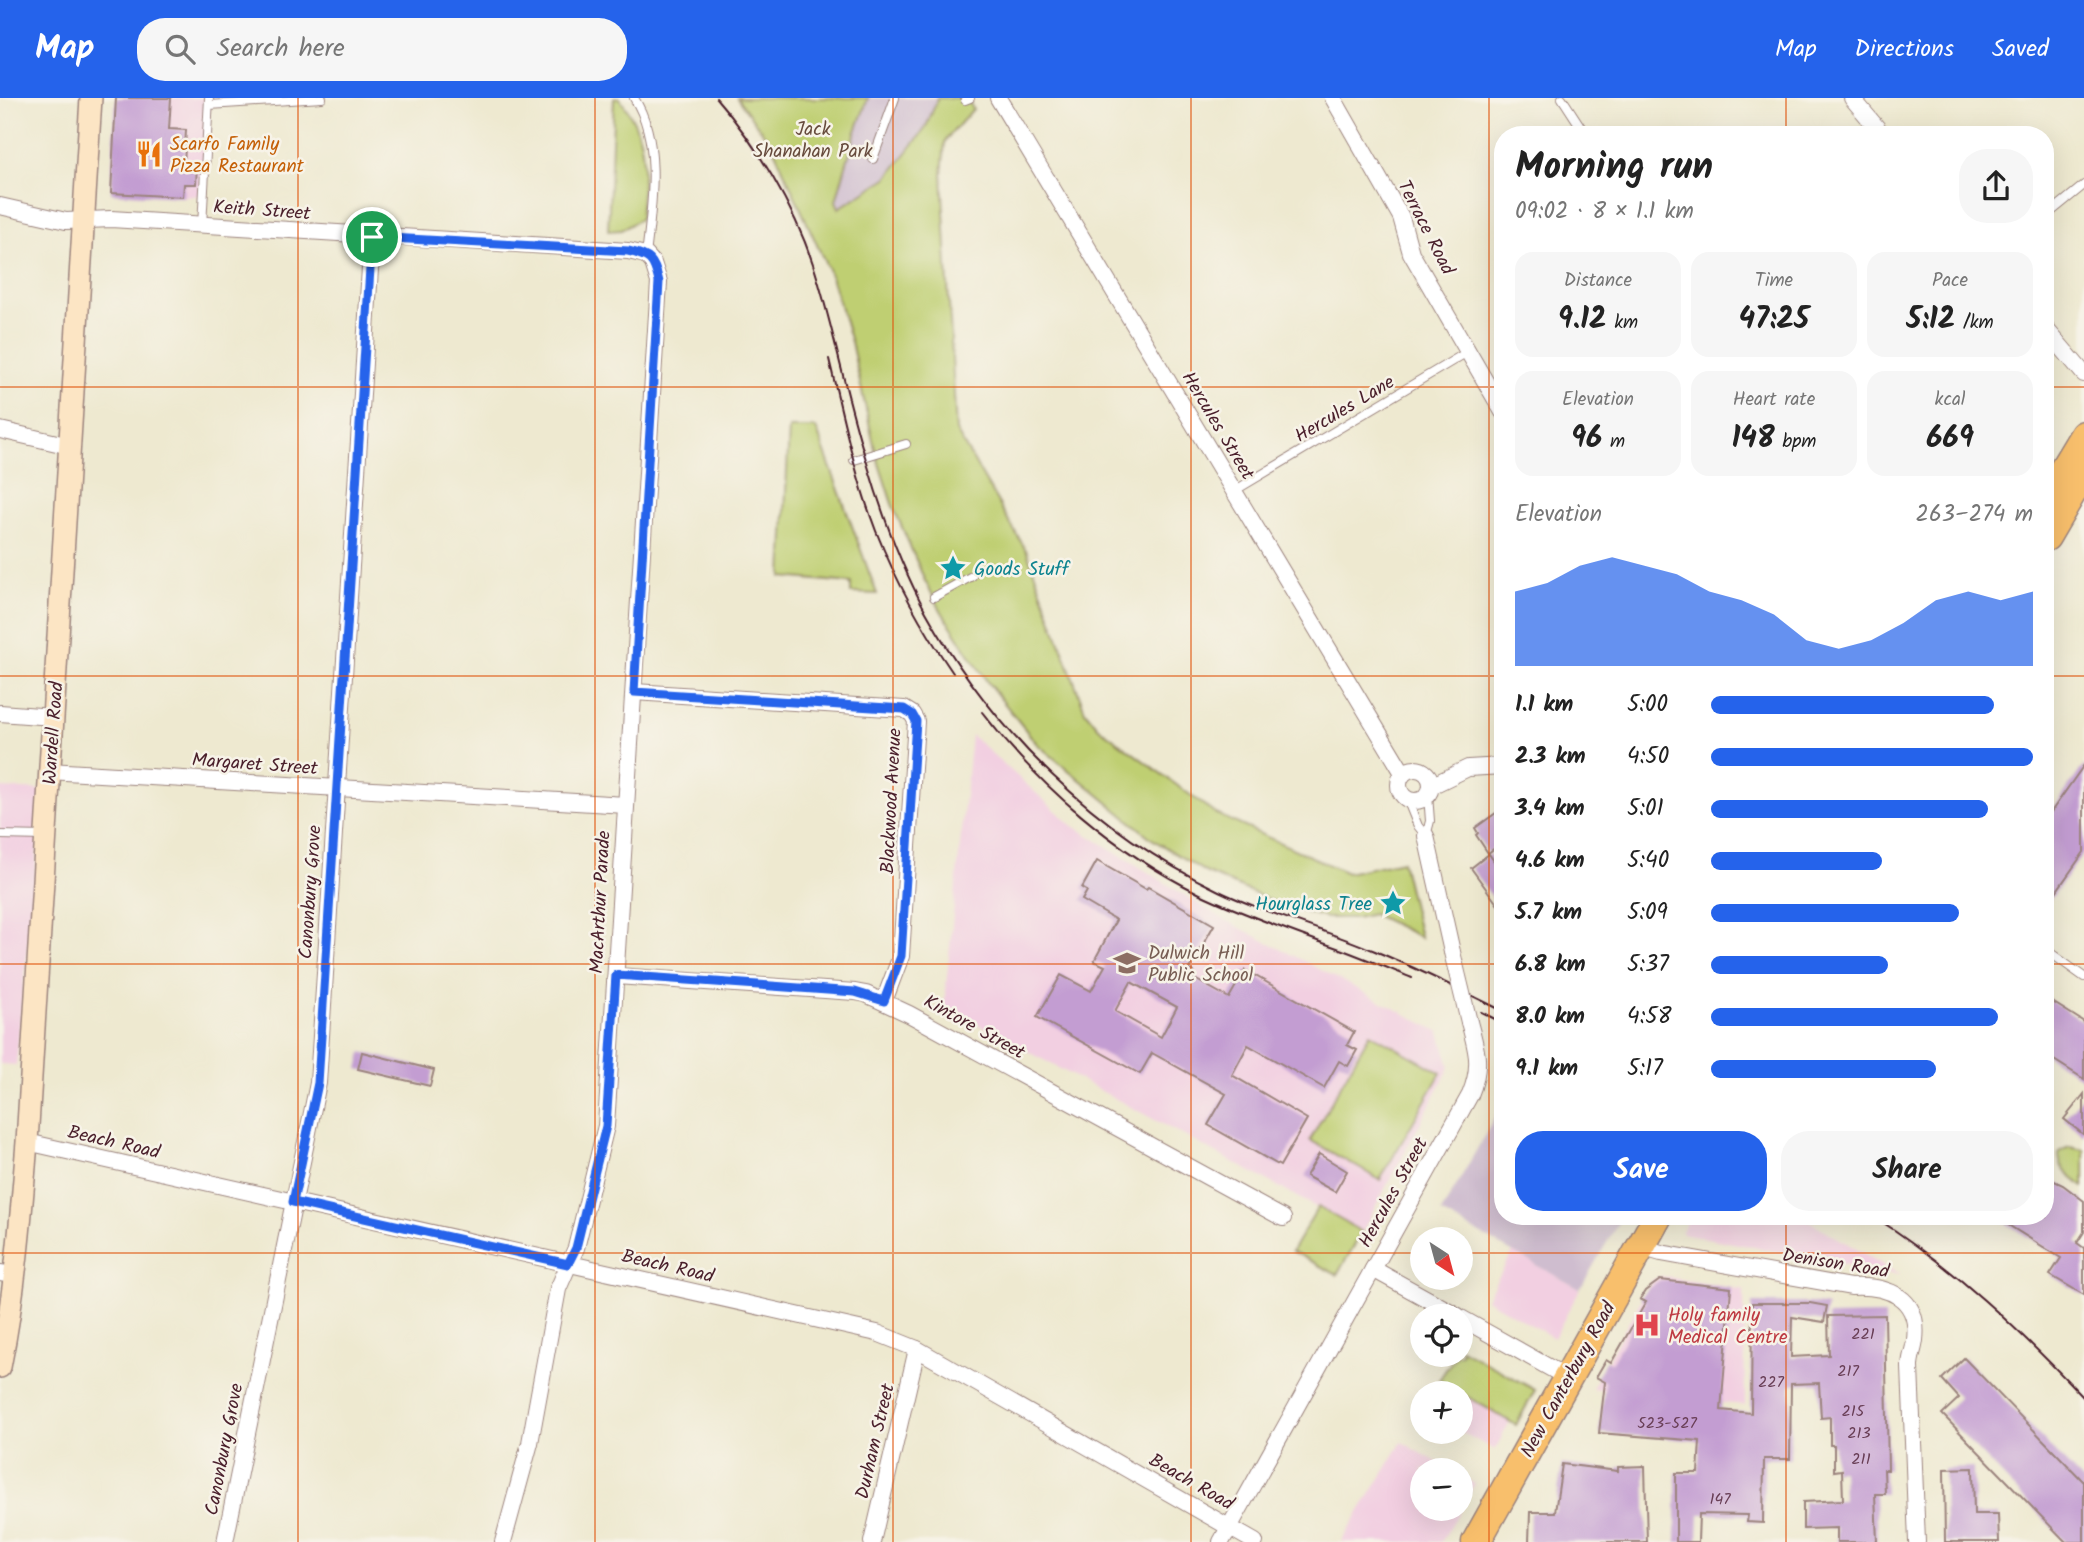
<!DOCTYPE html>
<html lang="en">
<head>
<meta charset="utf-8">
<style>
	body { margin:0; font-family:Kalam,sans-serif; background:#f6f6f6; color:#222; height:100vh; display:flex; flex-direction:column; font-size:26px; white-space:nowrap }
	* { box-sizing:border-box; margin:0 }
	p { font-size:23px; color:#767676 }
	.icon { flex:none; width:38px; height:38px; fill:none; stroke:currentColor; stroke-width:2; stroke-linecap:round; stroke-linejoin:round }
	.map { position:relative; flex:1; overflow:hidden }
	.drawer { position:absolute; left:1494px; top:28px; width:560px; height:1099px; display:flex; flex-direction:column; background:#fff; border-radius:28px; box-shadow:0 7px 28px #0002 }
	.drawer>* { flex:none }
	.needle { width:46px; rotate:144deg }
	.controls { position:absolute; left:1410px; top:1129px; display:grid; gap:14px }
	.controls a { display:grid; place-items:center; width:63px; height:63px; border-radius:50%; background:#fff; box-shadow:0 7px 28px #0002; font-size:35px }
	.pin { position:absolute; display:grid; place-items:center; width:60px; height:60px; color:#fff; margin:-30px; border:4px solid #fff; border-radius:50%; box-shadow:0 2px 7px #0007 }
	.round { display:grid; place-items:center; flex:none; width:74px; height:74px; border-radius:28px; background:#f6f6f6 }
	.head { display:flex; align-items:center; justify-content:space-between; height:119px; padding:0 21px }
	h1 { font-size:38px; font-weight:700; line-height:52px }
	.stats { display:grid; grid-template-columns:repeat(3,1fr); gap:10px; height:119px; padding:7px 21px }
	.stats div { display:grid; align-content:center; border-radius:18px; background:#f6f6f6; text-align:center }
	.stats b { font-size:30px; font-weight:700 }
	.stats small { font-size:19px; font-weight:400 }
	.stats p { font-size:19px }
	.chart { height:196px; padding:14px 21px }
	.chart p { display:flex; justify-content:space-between }
	.chart svg { width:100%; height:126px; margin-top:7px; fill:#2563eb; opacity:.7 }
	.cta { display:flex; gap:14px; margin-top:auto; padding:14px 21px }
	.cta a { flex:1; height:80px; border-radius:28px; background:#2563eb; color:#fff; font-size:28px; font-weight:700; line-height:80px; text-align:center }
	.cta a+a { background:#f6f6f6; color:#222 }
	ul { padding:0 21px; list-style:none; font-size:23px }
	li { display:grid; grid-template-columns:112px 84px 1fr; align-items:center; height:52px }
	li i { height:18px; border-radius:9px; background:#2563eb }
	header { display:flex; align-items:center; gap:42px; box-sizing:border-box; height:98px; padding:0 35px; background:#2563eb; color:#fff }
	header strong { font-size:33px }
	nav { display:flex; gap:38px; margin-inline-start:auto; font-size:24px }
	.search { width:490px; height:63px; background:#f6f6f6; display:flex; align-items:center; gap:18px; box-sizing:border-box; padding:0 24px; border-radius:28px; color:#767676; font-size:26px }
	.map>svg:first-child { display:block }
	.built { fill:#f2cfe1 }
	.industrial { fill:#cfbdcf }
	.green { fill:#bfcf72; stroke:#84774e; stroke-width:2 }
	.building { fill:#c39dd2; fill-rule:evenodd }
	.lines { fill:none; stroke-linecap:round; stroke-linejoin:round }
	.lane-casing { stroke:#9c847e; stroke-width:10 }
	.street-casing { stroke:#9c847e; stroke-width:18 }
	.secondary-casing { stroke:#9c847e; stroke-width:24 }
	.highway-casing { stroke:#9c847e; stroke-width:31 }
	.lane { stroke:#fff; stroke-width:8 }
	.street { stroke:#fff; stroke-width:16 }
	.secondary { stroke:#fce5c4; stroke-width:21 }
	.highway { stroke:#f8bf6c; stroke-width:28 }
	.tram { stroke:#4a1f2b; stroke-width:2 }
	.street-bridge-casing { stroke:#9c847e; stroke-width:18; stroke-linecap:butt }
	.street-bridge { stroke:#fff; stroke-width:16 }
	.route-casing { stroke:#fff; stroke-width:14 }
	.route { stroke:#2563eb; stroke-width:9 }
	.grid { fill:none; stroke:#e0560e; stroke-width:2; stroke-opacity:0.55 }
	.labels { text-anchor:middle; stroke-width:5; stroke-linejoin:round; paint-order:stroke }
	.number-label { font-size:16px; fill:#683e55 }
	.park-label { font-size:19px; fill:#674b3d; stroke:#f7f3e8 }
	.food-label { font-size:19px; fill:#c56008; stroke:#f7f3e8; text-anchor:start }
	.street-label { font-size:19px; fill:#4a1f2b; stroke:#f7f3e8 }
	.culture-label { font-size:19px; fill:#0d838f; stroke:#f7f3e8; text-anchor:start }
	.education-label { font-size:19px; fill:#785e54; stroke:#f7f3e8; text-anchor:start }
	.health-label { font-size:19px; fill:#be3a42; stroke:#f7f3e8; text-anchor:start }
</style>
</head>
<body>
<header>
<strong>Map</strong>
<div class="search"><svg class="icon" aria-label="search" viewBox="0 0 24 24"><circle cx="10" cy="10" r="6"/><path d="M15 15l6 6"/></svg>Search here</div>
<nav><a>Map</a><a>Directions</a><a>Saved</a></nav>
</header>
<div class="map">
<svg width="2084" height="1444" viewBox="0 0 2084 1444">
	<rect width="100%" height="100%" fill="#f7f3e8"/>
	<filter id="ink" filterUnits="userSpaceOnUse"><feTurbulence type="fractalNoise" baseFrequency=".0143" numOctaves="2"/><feDisplacementMap in="SourceGraphic" scale="14" xChannelSelector="R" yChannelSelector="G"/><feConvolveMatrix kernelMatrix="1 2 1 2 8 2 1 2 1" color-interpolation-filters="sRGB"/></filter>
	<filter id="wash" filterUnits="userSpaceOnUse"><feTurbulence type="fractalNoise" baseFrequency=".00686" numOctaves="4" result="noise"/><feDisplacementMap in="SourceGraphic" scale="28" xChannelSelector="R" yChannelSelector="G"/><feGaussianBlur stdDeviation="1.57" result="paint"/><feColorMatrix in="noise" values="0 0 0 0 0 0 0 0 0 0 0 0 0 0 0 0 0 1.4 0 .05"/><feComposite in="paint" operator="in"/></filter>
	<g filter="url(#wash)">
		<rect width="100%" height="100%" fill="#eee9d0"/>
		<g class="built">
			<polygon points="116,0 210,0 203,97 183,99 113,95 111,93"/>
			<polygon points="971,637 1072,727 1223,821 1440,934 1450,969 1362,1134 944,908"/>
			<polygon points="0,690 43,692 16,967 0,966"/>
			<polygon points="1690,1118 1801,1118 1900,1177 1681,1135"/>
			<polygon points="1513,1154 1580,1191 1554,1240 1486,1201"/>
			<polygon points="1661,1178 1744,1192 1745,1307 1592,1291 1652,1182"/>
			<polygon points="1439,1282 1510,1323 1495,1352 1461,1334 1461,1295 1433,1295"/>
			<polygon points="1402,1344 1451,1372 1423,1372 1423,1410 1461,1411 1441,1444 1341,1444"/>
			<polygon points="1461,1378 1475,1386 1461,1410"/>
		</g>
		<g class="industrial">
			<polygon points="868,0 938,0 925,31 887,80 839,110 836,104 855,36"/>
			<polygon points="1503,1005 1503,1118 1622,1118 1580,1191 1441,1115"/>
		</g>
		<g class="green">
			<path d="M614 0H619C651 40 643 74 640 121L621 132 608 133Z"/>
			<polygon points="737,0 868,0 855,36 836,103 839,110 887,80 925,31 938,0 967,0 973,11 945,43 942,77 956,333 1027,454 1085,613 1099,630 1216,716 1347,775 1402,763 1420,839 1373,816 1356,820 1326,820 1284,808 1207,775 1152,741 1037,646 988,585 942,514 925,483 892,406 876,356 851,244 831,178 772,47"/>
			<polygon points="789,330 816,330 877,496 851,495 851,485 782,479"/>
			<polygon points="1370,935 1441,975 1380,1082 1310,1042"/>
			<path d="M2069 1049 2084 1052V1089C2070 1078 2058 1072 2059 1054Z"/>
			<polygon points="1318,1109 1362,1134 1337,1177 1292,1153"/>
			<polygon points="1461,1251 1535,1292 1516,1327 1439,1282 1456,1257 1461,1256"/>
		</g>
		<g id="blocks">
			<g class="building">
				<polygon points="116,0 171,0 169,31 186,32 184,66 197,66 196,86 184,86 183,99 111,95"/>
				<polygon points="2084,667 2084,754 2046,808 2046,721"/>
				<polygon points="1503,710 1503,744 1488,755 1476,737 1478,735 1475,730"/>
				<polygon points="1489,756 1503,776 1503,814 1471,770"/>
				<path d="M1097 763 1146 791 1148 789 1214 827 1189 871 1194 874 1193 880 1229 900 1245 872 1354 934 1347 947 1357 952 1348 968 1339 963 1324 990 1248 947 1232 977 1307 1021 1280 1068 1208 1027 1226 996 1152 955 1140 976 1037 919 1061 877 1091 893 1105 868 1094 863 1116 822 1082 802 1087 793 1082 790ZM1131 884 1177 909 1161 939 1115 913Z"/>
				<polygon points="2046,900 2084,924 2084,981 2046,957"/>
				<polygon points="362,954 434,972 430,988 358,971"/>
				<polygon points="2084,996 2084,1037 2064,1021"/>
				<polygon points="1319,1056 1347,1073 1335,1094 1306,1078"/>
				<polygon points="2046,1079 2063,1087 2084,1103 2084,1134 2077,1145 2084,1150 2084,1197 2050,1177 2061,1160 1994,1118 2046,1118"/>
				<polygon points="1660,1182 1731,1190 1721,1312 1751,1315 1752,1205 1810,1205 1827,1208 1824,1224 1792,1219 1791,1259 1829,1257 1828,1218 1885,1217 1888,1372 1884,1372 1885,1396 1875,1396 1877,1444 1837,1444 1837,1430 1803,1431 1803,1404 1843,1402 1842,1372 1834,1373 1834,1347 1830,1347 1830,1319 1821,1320 1819,1285 1791,1286 1790,1361 1764,1361 1763,1425 1747,1424 1748,1417 1699,1416 1698,1444 1676,1444 1676,1375 1698,1375 1700,1343 1599,1335 1605,1284 1596,1279 1606,1262 1611,1265 1646,1204 1640,1201 1645,1193"/>
				<polygon points="1964,1260 2084,1384 2084,1444 2066,1444 1942,1316 1959,1300 1942,1281"/>
				<polygon points="1562,1366 1618,1373 1618,1369 1645,1368 1647,1444 1529,1444 1530,1414 1555,1414"/>
				<polygon points="1973,1370 1974,1416 1998,1416 1999,1444 1945,1444 1944,1371"/>
			</g>
		</g>
	</g>
	<g filter="url(#ink)">
		<use href="#blocks" fill-opacity="0" stroke="#9c847e" stroke-width="2"/>
		<g class="lines">
			<g class="lane-casing">
				<g id="lane">
					<path d="M634 0C662 43 652 108 646 157"/>
					<polyline points="1562,0 1586,37"/>
					<polyline points="965,2 970,0"/>
					<polyline points="209,7 322,0"/>
					<polyline points="873,61 895,0"/>
					<polyline points="2046,118 2084,87"/>
					<polyline points="202,128 209,0"/>
					<polyline points="854,362 906,346"/>
					<polyline points="1234,393 1469,253"/>
					<polyline points="934,499 972,478"/>
					<polyline points="1407,701 1418,728 1426,738"/>
					<polyline points="0,737 45,738"/>
					<polyline points="1426,738 1430,723 1428,697"/>
					<polyline points="2046,855 2052,856 2084,879"/>
				</g>
			</g>
			<g class="street-casing">
				<g id="street">
					<polyline points="998,0 1403,675"/>
					<polyline points="1333,0 1401,119 1411,155 1503,314"/>
					<polyline points="1852,0 1883,37"/>
					<polyline points="0,108 66,123 111,121 628,153 646,157 653,165 659,184 606,1028 576,1150 558,1191 530,1345 503,1444"/>
					<polyline points="2046,231 2084,276"/>
					<polyline points="0,332 70,348"/>
					<polyline points="634,594 904,611 912,616 916,623 901,858 884,903"/>
					<polyline points="0,615 53,619"/>
					<circle cx="1415" cy="687" r="16"/>
					<polyline points="49,673 626,707"/>
					<polyline points="1431,688 1468,670 1503,668"/>
					<polyline points="1426,738 1452,854"/>
					<polyline points="616,878 855,894 866,896 909,916 1283,1120"/>
					<polyline points="27,1044 877,1235 917,1251 1255,1444"/>
					<path d="M1641 1149 1661 1155 1851 1189C1888 1187 1920 1199 1915 1242 1914 1252 1910 1259 1910 1269L1917 1444"/>
					<polyline points="1373,1171 1458,1218"/>
					<polyline points="0,1175 14,1177"/>
					<polyline points="1461,1220 1568,1280"/>
					<polyline points="225,1444 318,985 372,139"/>
					<polyline points="872,1444 917,1251"/>
					<path d="M1221 1444 1470 997C1482 968 1477 953 1469 924"/>
				</g>
			</g>
			<g class="secondary-casing">
				<path id="secondary" d="M0 1269C15 1195 21 1120 27 1044L91 0"/>
			</g>
			<g class="highway-casing">
				<g id="highway">
					<polyline points="2046,400 2084,337"/>
					<polyline points="2046,439 2084,374"/>
					<polyline points="1476,1444 1658,1118"/>
				</g>
			</g>
			<use href="#lane" class="lane"/>
			<use href="#street" class="street"/>
			<use href="#secondary" class="secondary"/>
			<use href="#highway" class="highway"/>
			<g class="tram">
				<path d="M716 0C757 47 793 107 813 166 834 231 846 299 867 365 882 416 900 466 926 514 992 633 1096 734 1219 793 1269 817 1324 831 1375 853 1419 871 1461 892 1503 913"/>
				<path d="M829 261C843 319 855 378 876 433 896 483 922 530 953 575"/>
				<path d="M982 614C1040 689 1115 754 1200 796 1240 815 1282 830 1323 845 1353 855 1383 868 1412 880"/>
				<polyline points="1481,914 1503,925"/>
				<path d="M1873 1118C1952 1168 2020 1232 2084 1300"/>
			</g>
			<g class="street-bridge-casing">
				<polyline id="street-bridge" points="1452,854 1469,924"/>
			</g>
			<use href="#street-bridge" class="street-bridge"/>
		</g>
	</g>
	<g class="lines" filter="url(#ink)">
		<g class="route-casing">
			<path id="route" d="M372 139 628 153C650 158 654 161 659 184L634 594 904 611 912 616 916 623 901 858 884 903 855 894 616 877 606 1028 576 1150 568 1166 293 1104 318 985Z"/>
		</g>
		<use href="#route" class="route"/>
	</g>
	<path class="grid" d="M298 0V1444M595 0V1444M893 0V1444M1191 0V1444M1489 0V1444M1786 0V37M0 289H1503M2046 289H2084M0 578H1503M2046 578H2084M0 866H1503M2046 866H2084M1786 1118V1444M0 1155H1423M1461 1155H2084"/>
	<defs>
		<g id="restaurant-bare" transform="scale(2.1)"><path d="M-5-6h1v4h1v-4h1v4h1v-4h1v5L-1.5 .5V6h-2V.5L-5-1ZM5-6V6H3V1.5H1.5Q1.5-4 5-6Z" fill="#e8710a" stroke="#f7f3e8" stroke-width="2.5" paint-order="stroke"/></g>
		<g id="sight-bare" transform="scale(2.1)"><path d="M0-6L1.8-2.2L6-1.7L2.9 1.2L3.7 5.4L0 3.3L-3.7 5.4L-2.9 1.2L-6-1.7L-1.8-2.2Z" fill="#0f9aa8" stroke="#f7f3e8" stroke-width="2.5" paint-order="stroke"/></g>
		<g id="school-bare" transform="scale(2.1)"><path d="M0-5L7-2L0 1L-7-2ZM-4 1L0 2.5L4 1V4Q0 6-4 4Z" fill="#8d6e63" stroke="#f7f3e8" stroke-width="2.5" paint-order="stroke"/></g>
		<g id="hospital-bare" transform="scale(2.1)"><path d="M-5-5h3v3.5h4V-5h3V5h-3V1.5h-4V5h-3Z" fill="#e0444e" stroke="#f7f3e8" stroke-width="2.5" paint-order="stroke"/></g>
	</defs>
	<g fill-rule="evenodd">
		<use href="#restaurant-bare" x="149" y="56"/>
		<use href="#sight-bare" x="953" y="470"/>
		<use href="#sight-bare" x="1393" y="805"/>
		<use href="#school-bare" x="1127" y="865"/>
		<use href="#hospital-bare" x="1647" y="1227"/>
	</g>
	<g class="labels">
		<g class="number-label">
			<text x="1863" y="1241">221</text>
			<text x="1848" y="1278">217</text>
			<text x="1771" y="1289">227</text>
			<text x="1853" y="1318">215</text>
			<text x="1667" y="1330">523-527</text>
			<text x="1859" y="1340">213</text>
			<text x="1861" y="1366">211</text>
			<text x="1720" y="1406">147</text>
		</g>
		<g class="park-label">
			<text x="813" y="37">Jack<tspan x="813" dy="22">Shanahan Park</tspan></text>
		</g>
		<g class="food-label">
			<text x="170" y="52">Scarfo Family<tspan x="170" dy="22">Pizza Restaurant</tspan></text>
		</g>
		<g class="street-label">
			<text transform="translate(262 111) rotate(4)" y="7">Keith Street</text>
			<text transform="translate(1427 129) rotate(63)" y="7">Terrace Road</text>
			<text transform="translate(1344 310) rotate(-31)" y="7">Hercules Lane</text>
			<text transform="translate(1219 327) rotate(59)" y="7">Hercules Street</text>
			<text transform="translate(52 635) rotate(-86)" y="7">Wardell Road</text>
			<text transform="translate(255 665) rotate(4)" y="7">Margaret Street</text>
			<text transform="translate(890 703) rotate(-87)" y="7">Blackwood Avenue</text>
			<text transform="translate(309 794) rotate(-86)" y="7">Canonbury Grove</text>
			<text transform="translate(599 804) rotate(-87)" y="7">MacArthur Parade</text>
			<text transform="translate(975 928) rotate(29)" y="7">Kintore Street</text>
			<text transform="translate(114 1043) rotate(13)" y="7">Beach Road</text>
			<text transform="translate(1392 1094) rotate(-61)" y="7">Hercules Street</text>
			<text transform="translate(1836 1164) rotate(9)" y="7">Denison Road</text>
			<text transform="translate(668 1167) rotate(13)" y="7">Beach Road</text>
			<text transform="translate(1567 1281) rotate(-61)" y="7">New Canterbury Road</text>
			<text transform="translate(874 1343) rotate(-77)" y="7">Durham Street</text>
			<text transform="translate(223 1351) rotate(-79)" y="7">Canonbury Grove</text>
			<text transform="translate(1192 1383) rotate(30)" y="7">Beach Road</text>
		</g>
		<g class="culture-label">
			<text x="974" y="477">Goods Stuff</text>
			<text x="1372" y="812" text-anchor="end">Hourglass Tree</text>
		</g>
		<g class="education-label">
			<text x="1148" y="861">Dulwich Hill<tspan x="1148" dy="22">Public School</tspan></text>
		</g>
		<g class="health-label">
			<text x="1668" y="1223">Holy family<tspan x="1668" dy="22">Medical Centre</tspan></text>
		</g>
	</g>
</svg>
<div class="controls">
<a><svg class="needle" viewBox="-14 -14 28 28"><path d="M0-13l5 13h-10z" fill="#e53935"/><path d="M0 13l5-13h-10z" fill="#767676"/></svg></a>
<a><svg class="icon" aria-label="locate" viewBox="0 0 24 24"><circle cx="12" cy="12" r="6"/><path d="M12 2v4M12 18v4M2 12h4M18 12h4"/></svg></a>
<a>+</a>
<a>−</a>
</div>
<div class="pin" style="left:372px;top:139px;background:#1e9e55"><svg class="icon" aria-label="arrive" viewBox="0 0 24 24"><path d="M6 21V4h12l-3 4 3 4H6"/></svg></div>
<section class="drawer">
<div class="head"><div><h1>Morning run</h1><p>09:02 · 8 × 1.1 km</p></div><a class="round"><svg class="icon" aria-label="share" viewBox="0 0 24 24"><path d="M12 15V3M7 8l5-5 5 5M5 13v7h14v-7"/></svg></a></div>
<div class="stats">
<div><p>Distance</p><b>9.12<small> km</small></b></div>
<div><p>Time</p><b>47:25</b></div>
<div><p>Pace</p><b>5:12<small> /km</small></b></div>
</div>
<div class="stats">
<div><p>Elevation</p><b>96<small> m</small></b></div>
<div><p>Heart rate</p><b>148<small> bpm</small></b></div>
<div><p>kcal</p><b>669</b></div>
</div>
<div class="chart"><p><span>Elevation</span>263–274 m</p>
<svg viewBox="0 0 160 44" preserveAspectRatio="none"><path d="M0 44V18L10 15L20 9L30 6L40 9L50 12L60 18L70 21L80 26L90 35L100 38L110 35L120 29L130 21L140 18L150 21L160 18V44z"/></svg>
</div>
<ul>
<li><b>1.1 km</b>5:00<i style="width:88%"></i></li>
<li><b>2.3 km</b>4:50<i style="width:100%"></i></li>
<li><b>3.4 km</b>5:01<i style="width:86%"></i></li>
<li><b>4.6 km</b>5:40<i style="width:53%"></i></li>
<li><b>5.7 km</b>5:09<i style="width:77%"></i></li>
<li><b>6.8 km</b>5:37<i style="width:55%"></i></li>
<li><b>8.0 km</b>4:58<i style="width:89%"></i></li>
<li><b>9.1 km</b>5:17<i style="width:70%"></i></li>
</ul>
<div class="cta"><a>Save</a><a>Share</a></div>
</section>
</div>
</body>
</html>
